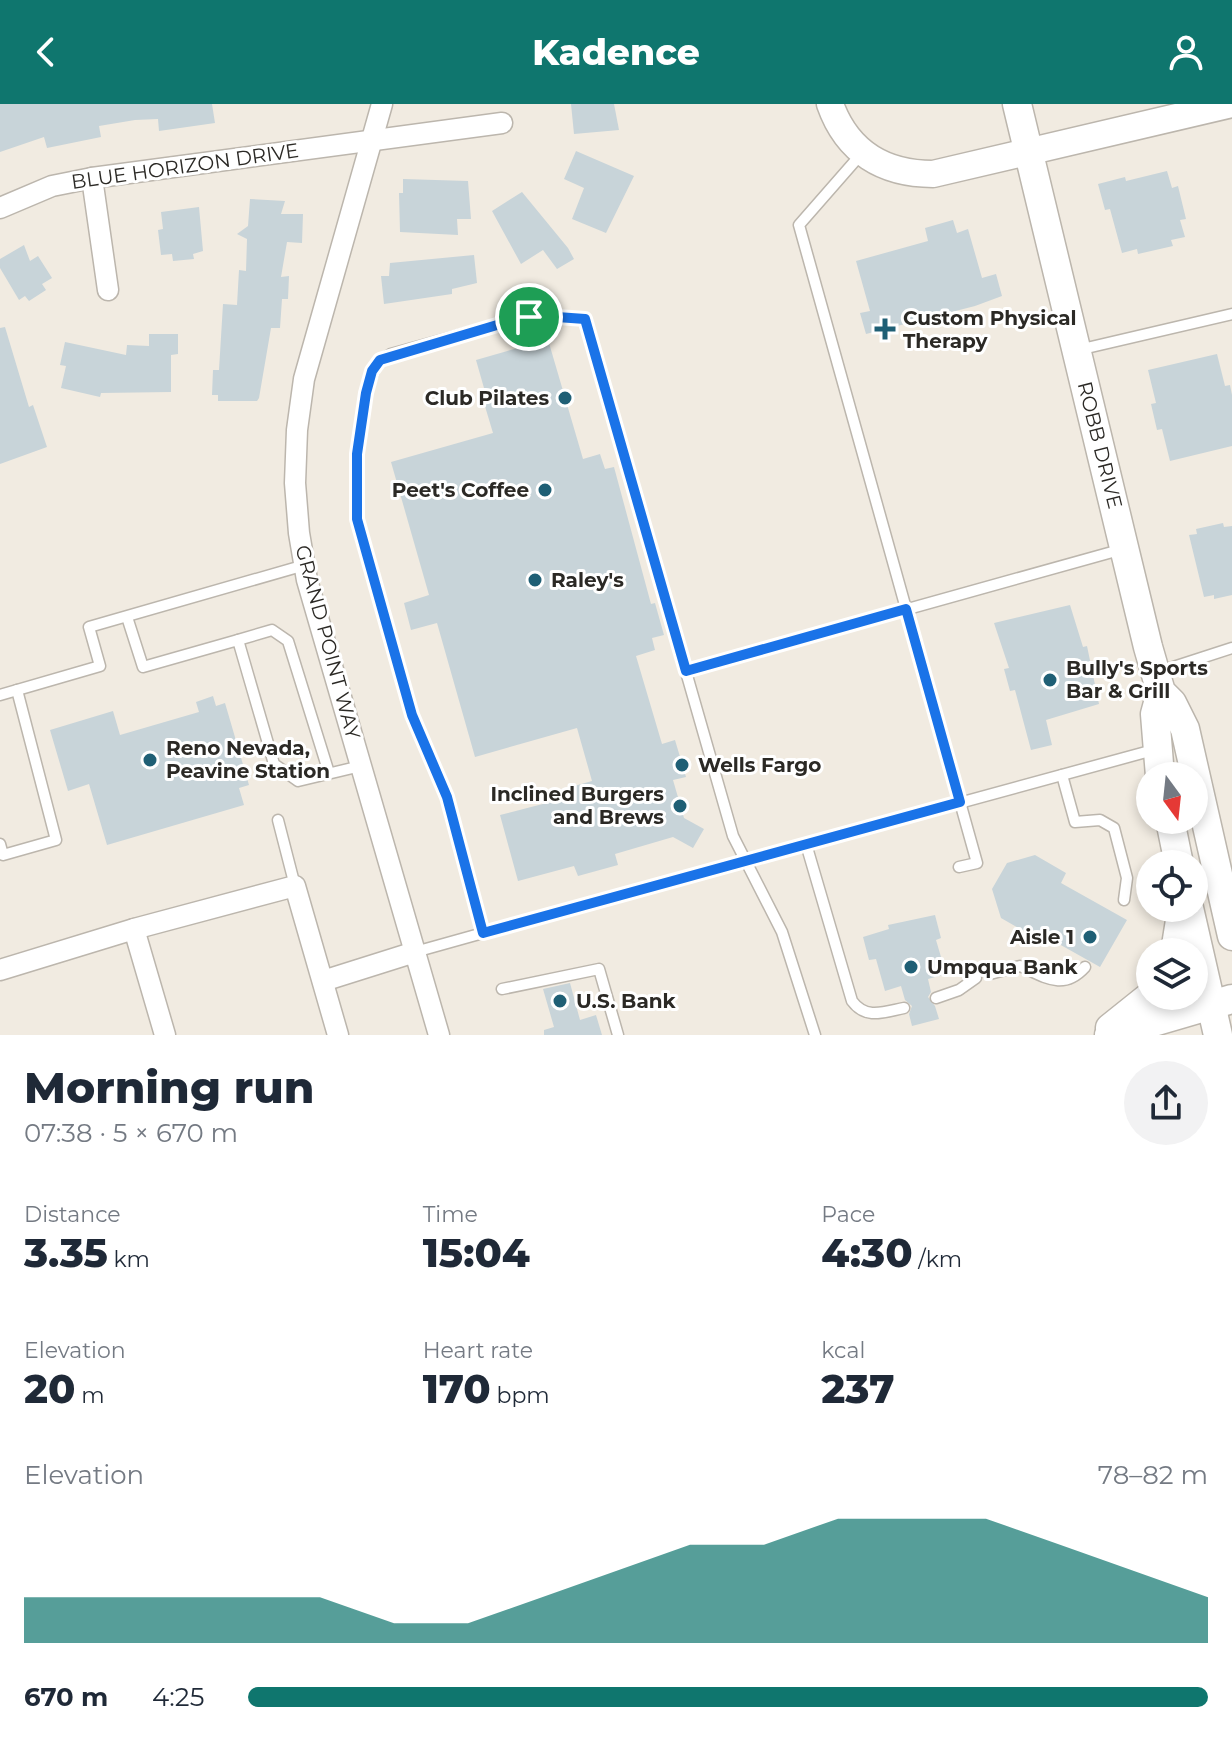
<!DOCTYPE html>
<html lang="en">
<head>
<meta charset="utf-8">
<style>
	body { margin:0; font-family:Montserrat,sans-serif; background:#f2f2f3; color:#1f2937; height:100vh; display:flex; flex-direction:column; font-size:30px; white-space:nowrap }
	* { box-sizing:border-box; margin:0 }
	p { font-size:26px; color:#747a83 }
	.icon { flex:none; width:44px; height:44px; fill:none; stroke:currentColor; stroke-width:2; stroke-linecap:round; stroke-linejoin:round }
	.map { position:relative; height:931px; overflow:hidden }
	.sheet { display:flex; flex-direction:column; background:#fff; flex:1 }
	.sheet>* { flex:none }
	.needle { width:52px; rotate:165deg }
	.buttons { position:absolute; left:1136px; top:658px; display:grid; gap:16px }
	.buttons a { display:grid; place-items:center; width:72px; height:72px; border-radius:50%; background:#fff; box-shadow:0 4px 12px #0003; font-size:40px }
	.pin { position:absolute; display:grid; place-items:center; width:68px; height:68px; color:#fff; margin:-34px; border:4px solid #fff; border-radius:50%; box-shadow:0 2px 8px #0007 }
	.round { display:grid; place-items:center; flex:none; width:84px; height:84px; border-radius:42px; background:#f2f2f3 }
	.overview { display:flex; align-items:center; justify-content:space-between; height:136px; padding:0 24px }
	h1 { font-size:44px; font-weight:800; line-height:60px }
	.metrics { display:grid; grid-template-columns:repeat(3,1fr); gap:12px; height:136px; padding:8px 24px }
	.metrics div { display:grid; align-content:center }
	.metrics b { font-size:40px; font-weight:800 }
	.metrics small { font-size:22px; font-weight:400 }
	.metrics p { font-size:22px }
	.chart { height:224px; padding:16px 24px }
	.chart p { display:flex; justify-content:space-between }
	.chart svg { width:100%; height:144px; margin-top:8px; fill:#0f766e; opacity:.7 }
	ul { padding:0 24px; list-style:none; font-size:26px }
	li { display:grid; grid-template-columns:128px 96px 1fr; align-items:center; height:60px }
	li i { height:20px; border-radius:10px; background:#0f766e }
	header { display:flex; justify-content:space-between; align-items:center; height:104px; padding:0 24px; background:#0f766e; color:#fff; font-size:36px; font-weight:800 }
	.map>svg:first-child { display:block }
	.building { fill:#c8d4d9 }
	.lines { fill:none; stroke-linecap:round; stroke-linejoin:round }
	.service-casing { stroke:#bcb6ad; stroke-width:13 }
	.minor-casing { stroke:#bcb6ad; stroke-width:23 }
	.tertiary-casing { stroke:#bcb6ad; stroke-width:29 }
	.secondary-casing { stroke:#bcb6ad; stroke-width:31 }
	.service { stroke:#fff; stroke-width:10 }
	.minor { stroke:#fff; stroke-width:20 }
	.tertiary { stroke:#fff; stroke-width:26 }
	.secondary { stroke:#fff; stroke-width:28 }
	.route-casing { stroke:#fff; stroke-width:16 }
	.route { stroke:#1a73e8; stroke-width:10 }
	.poi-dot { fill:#1f5f75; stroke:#fff; stroke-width:3 }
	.labels { text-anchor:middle; stroke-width:6; stroke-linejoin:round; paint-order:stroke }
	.street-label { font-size:20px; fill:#2b2925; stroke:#fff }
	.poi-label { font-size:20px; font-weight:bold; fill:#2b2925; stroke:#fff; text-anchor:start }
</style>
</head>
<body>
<header><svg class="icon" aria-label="back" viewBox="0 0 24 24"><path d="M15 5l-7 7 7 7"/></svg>Kadence<svg class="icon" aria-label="person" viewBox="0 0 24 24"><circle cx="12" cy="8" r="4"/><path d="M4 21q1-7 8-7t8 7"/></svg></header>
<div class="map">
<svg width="1232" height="931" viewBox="0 0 1232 931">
	<rect width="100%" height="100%" fill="#f1ebe1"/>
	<g class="building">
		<polygon points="0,0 212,0 215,19 159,27 158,15 135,16 99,22 101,33 47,44 44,33 0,48"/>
		<polygon points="571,0 614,0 619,26 574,30"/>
		<polygon points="576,47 634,72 606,129 572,115 584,84 564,75"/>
		<polygon points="1167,67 1172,84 1178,82 1186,115 1180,116 1185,133 1171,136 1173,142 1138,150 1137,145 1122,149 1110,105 1105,106 1098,80 1125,73 1126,77"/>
		<polygon points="403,75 468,77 471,115 457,115 458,131 400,128 399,89 403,89"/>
		<polygon points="522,88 568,144 574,155 557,165 543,146 521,160 492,107"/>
		<polygon points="250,95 285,97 281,110 303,110 302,139 287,138 281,173 289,172 288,195 282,195 280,224 271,224 259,294 257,297 218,297 218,291 212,291 213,266 219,266 223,200 237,201 239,166 246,167 247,135 237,130 248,122"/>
		<polygon points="199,103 203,147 193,150 194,155 173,157 172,150 161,151 158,126 163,125 161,108"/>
		<polygon points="953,116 957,129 968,125 982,174 996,170 1002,192 975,202 866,230 860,209 870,207 856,157 928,137 925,124"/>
		<polygon points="24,141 30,157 38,152 52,174 42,180 46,186 29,197 25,192 19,196 0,164 0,155"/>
		<polygon points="474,151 477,179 452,185 452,190 384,200 381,172 389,172 390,159"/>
		<polygon points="5,223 29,303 33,301 47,343 0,360 0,224"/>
		<polygon points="149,230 178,230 178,250 171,251 171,288 101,289 100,293 61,284 66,262 60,261 65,238 126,251 127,241 149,242"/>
		<polygon points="542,237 543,241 549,239 583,355 600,350 605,365 614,363 651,500 655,499 664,531 652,534 655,546 636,552 662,640 675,636 686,673 673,676 684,714 704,725 693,744 673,733 615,750 618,761 578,772 574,762 518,777 500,711 562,695 560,686 592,677 577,624 475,653 437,519 411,526 404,499 429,491 391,358 493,329 484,299 488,298 476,256"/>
		<polygon points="1217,250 1225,282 1230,281 1232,291 1232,342 1170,357 1162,325 1157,326 1151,300 1156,299 1148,266"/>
		<polygon points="1223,419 1224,423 1232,422 1232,491 1214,495 1214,491 1204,493 1189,431 1197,430 1196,425"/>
		<polygon points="1070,501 1083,543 1087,542 1099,600 1046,616 1052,641 1031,646 1015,586 1010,587 1004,565 1009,564 994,519"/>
		<polygon points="213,592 216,602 225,599 249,681 239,684 244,701 107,741 89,680 68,687 50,626 113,607 120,631 199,608 196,598"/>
		<polygon points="1035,751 1066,769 1061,779 1127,816 1100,863 1034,826 1031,831 1001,814 992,785 1007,759"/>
		<polygon points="935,811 941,834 936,836 946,870 928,875 931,888 928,893 935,902 939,915 912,922 909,910 912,902 905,896 901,882 885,887 876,855 869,856 863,833 889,825 888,821"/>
		<polygon points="570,879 580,916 596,911 602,931 544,931 544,926 554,923 543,885"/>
	</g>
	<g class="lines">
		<g class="service-casing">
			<g id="service">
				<polyline points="862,49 799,121 977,759 959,763"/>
				<polyline points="1078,246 1232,210"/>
				<polyline points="127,513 143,563 238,536 274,660 298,677 361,662"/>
				<polyline points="238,536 272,526 288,537 329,669"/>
				<polyline points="686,567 1123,445"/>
				<polyline points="1158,568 1232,544"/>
				<polyline points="0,591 100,562 89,523 305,461"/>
				<polyline points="1062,671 1075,718 1100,716 1114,724 1127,774 1124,796"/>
				<polyline points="278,716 295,782"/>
				<polyline points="0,740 3,751 56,736 17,586"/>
				<path d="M806 740 852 897C866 916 884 908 904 904"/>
				<polyline points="483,829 1157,645"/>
				<polyline points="415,848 483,829 447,693 412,611 357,415 357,350 366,289 376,260 391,250 517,215 543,212 585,215 733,732 782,828 815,931"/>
				<path d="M990 870 1020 862C1045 873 1063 887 1085 863"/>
				<polyline points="502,885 599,865 618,931"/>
				<polyline points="936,894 959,886 976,874"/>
			</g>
		</g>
		<g class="minor-casing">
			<g id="minor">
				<polyline points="382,0 304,275 297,326 295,379 299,429 307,476 439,931"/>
				<polyline points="92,74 108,186"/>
				<polyline points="0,104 52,82 92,74 502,19"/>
				<polyline points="134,825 165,931"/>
				<polyline points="0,866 134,825 295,782 338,931"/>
				<polyline points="323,877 415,848"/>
			</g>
		</g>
		<g class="tertiary-casing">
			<path id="tertiary" d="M830 0C847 48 883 70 933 70L1232 0"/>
		</g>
		<g class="secondary-casing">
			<g id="secondary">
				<polyline points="1017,0 1148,543 1161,588 1172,599 1185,625 1232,832"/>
				<polyline points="1160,672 1155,610 1161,588"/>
				<polyline points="1170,716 1179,760"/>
				<polyline points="1189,804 1218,931"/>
				<polyline points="1175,848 1182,804"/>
				<polyline points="1110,924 1150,892"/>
				<polyline points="1109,931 1232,895"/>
			</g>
		</g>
		<use href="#service" class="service"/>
		<use href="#minor" class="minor"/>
		<use href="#tertiary" class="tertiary"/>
		<use href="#secondary" class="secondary"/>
	</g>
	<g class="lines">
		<g class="route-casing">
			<polygon id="route" points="543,212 585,215 686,567 906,505 960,698 483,829 447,693 412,611 357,415 357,350 366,289 372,267 380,256 517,215"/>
		</g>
		<use href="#route" class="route"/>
	</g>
	<g class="poi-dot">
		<path d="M881 213h8v8h8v8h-8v8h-8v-8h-8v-8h8z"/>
		<circle cx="565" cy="294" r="8"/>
		<circle cx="545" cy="386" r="8"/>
		<circle cx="535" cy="476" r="8"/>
		<circle cx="1050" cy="576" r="8"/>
		<circle cx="150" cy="656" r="8"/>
		<circle cx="682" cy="661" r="8"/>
		<circle cx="680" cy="702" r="8"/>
		<circle cx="1090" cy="833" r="8"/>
		<circle cx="911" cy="863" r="8"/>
		<circle cx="560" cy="897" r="8"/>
	</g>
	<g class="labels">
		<g class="street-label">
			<text transform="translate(185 62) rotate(-8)" y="7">BLUE HORIZON DRIVE</text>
			<text transform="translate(1100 341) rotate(76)" y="7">ROBB DRIVE</text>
			<text transform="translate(328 538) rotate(75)" y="7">GRAND POINT WAY</text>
		</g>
		<g class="poi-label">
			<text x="903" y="221">Custom Physical<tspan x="903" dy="23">Therapy</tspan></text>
			<text x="549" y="301" text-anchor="end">Club Pilates</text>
			<text x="529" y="393" text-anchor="end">Peet's Coffee</text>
			<text x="551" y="483">Raley's</text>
			<text x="1066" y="571">Bully's Sports<tspan x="1066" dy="23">Bar &amp; Grill</tspan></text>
			<text x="166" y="651">Reno Nevada,<tspan x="166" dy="23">Peavine Station</tspan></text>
			<text x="698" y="668">Wells Fargo</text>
			<text x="664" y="697" text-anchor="end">Inclined Burgers<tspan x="664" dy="23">and Brews</tspan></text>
			<text x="1074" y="840" text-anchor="end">Aisle 1</text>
			<text x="927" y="870">Umpqua Bank</text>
			<text x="576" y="904">U.S. Bank</text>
		</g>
	</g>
</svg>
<div class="buttons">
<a><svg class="needle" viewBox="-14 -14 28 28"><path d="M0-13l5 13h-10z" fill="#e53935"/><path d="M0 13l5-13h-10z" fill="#747a83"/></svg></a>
<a><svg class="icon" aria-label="locate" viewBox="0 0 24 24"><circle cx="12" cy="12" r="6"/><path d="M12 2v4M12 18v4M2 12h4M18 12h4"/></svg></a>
<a><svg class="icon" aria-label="layers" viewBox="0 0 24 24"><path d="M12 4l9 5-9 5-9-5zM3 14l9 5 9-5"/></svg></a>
</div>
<div class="pin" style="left:529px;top:213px;background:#1e9e55"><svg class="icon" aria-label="arrive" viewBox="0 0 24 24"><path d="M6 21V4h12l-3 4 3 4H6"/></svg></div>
</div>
<section class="sheet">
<div class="overview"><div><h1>Morning run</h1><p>07:38 · 5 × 670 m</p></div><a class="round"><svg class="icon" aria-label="share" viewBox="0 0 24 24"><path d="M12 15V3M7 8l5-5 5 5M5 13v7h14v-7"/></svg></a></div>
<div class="metrics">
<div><p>Distance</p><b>3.35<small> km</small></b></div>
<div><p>Time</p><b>15:04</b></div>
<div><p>Pace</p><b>4:30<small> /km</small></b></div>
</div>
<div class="metrics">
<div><p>Elevation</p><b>20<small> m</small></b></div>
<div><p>Heart rate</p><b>170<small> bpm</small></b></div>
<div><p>kcal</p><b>237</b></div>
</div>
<div class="chart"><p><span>Elevation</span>78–82 m</p>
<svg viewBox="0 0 160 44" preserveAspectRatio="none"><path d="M0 44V30L10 30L20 30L30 30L40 30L50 38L60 38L70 30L80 22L90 14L100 14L110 6L120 6L130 6L140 14L150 22L160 30V44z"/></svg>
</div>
<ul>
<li><b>670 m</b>4:25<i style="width:100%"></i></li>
</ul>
</section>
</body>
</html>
